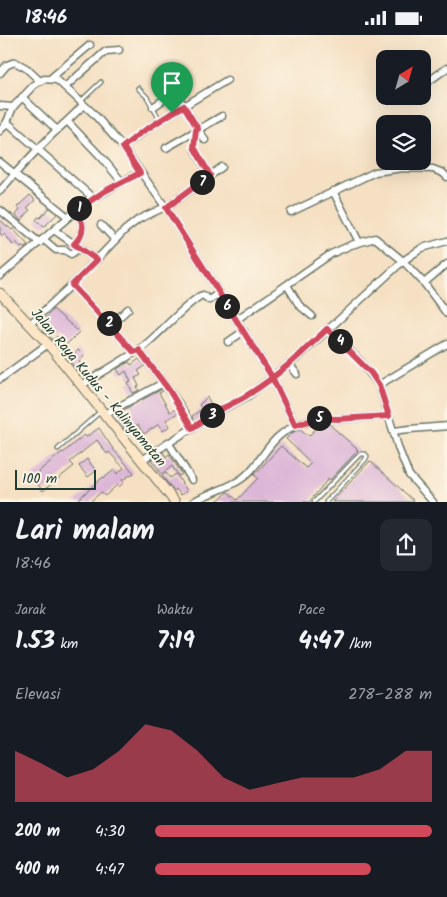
<!DOCTYPE html>
<html lang="id">
<head>
<meta charset="utf-8">
<style>
	body { margin:0; font-family:Kalam,sans-serif; background:#242831; color:#f1f3f6; height:100vh; display:flex; flex-direction:column; font-size:19px; white-space:nowrap }
	* { box-sizing:border-box; margin:0 }
	p { font-size:16px; color:#9ea1a6 }
	.icon { flex:none; width:28px; height:28px; fill:none; stroke:currentColor; stroke-width:2; stroke-linecap:round; stroke-linejoin:round }
	.map { position:relative; height:467px; overflow:hidden }
	.sheet { display:flex; flex-direction:column; background:#171b24; flex:1 }
	.sheet>* { flex:none }
	.needle { width:32px; rotate:37deg }
	.fabs { position:absolute; left:376px; top:15px; display:grid; gap:10px }
	.fabs a { display:grid; place-items:center; width:55px; height:55px; border-radius:10px; background:#171b24; box-shadow:0 5px 20px #0002; font-size:25px }
	.scale { position:absolute; left:15px; bottom:12px; width:81px; box-sizing:border-box; padding-left:5px; border:2px solid #1f3d34; border-top:0; font-size:14px; line-height:18px; white-space:nowrap; color:#1f3d34; -webkit-text-stroke:4px #fcf5e5; paint-order:stroke }
	.pin { position:absolute; display:grid; place-items:center; width:42px; height:42px; color:#fff; margin:-51px -21px; border-radius:50% 50% 50% 0; rotate:-45deg; box-shadow:0 0 5px #0007 }
	.pin .icon { rotate:45deg }
	.km { position:absolute; width:25px; height:25px; margin:-12px; border-radius:50%; background:#222; color:#fff; font-size:14px; line-height:25px; text-align:center }
	.round { display:grid; place-items:center; flex:none; width:52px; height:52px; border-radius:10px; background:#242831 }
	.overview { display:flex; align-items:center; justify-content:space-between; height:85px; padding:0 15px }
	h1 { font-size:28px; font-weight:700; line-height:38px }
	.figures { display:grid; grid-template-columns:repeat(3,1fr); gap:8px; height:85px; padding:5px 15px }
	.figures div { display:grid; align-content:center }
	.figures b { font-size:25px; font-weight:700 }
	.figures small { font-size:14px; font-weight:400 }
	.figures p { font-size:14px }
	.chart { height:140px; padding:10px 15px }
	.chart p { display:flex; justify-content:space-between }
	.chart svg { width:100%; height:90px; margin-top:5px; fill:#d1495b; opacity:.7 }
	ul { padding:0 15px; list-style:none; font-size:16px }
	li { display:grid; grid-template-columns:80px 60px 1fr; align-items:center; height:38px }
	li i { height:12px; border-radius:6px; background:#d1495b }
	.status { display:flex; justify-content:space-between; align-items:center; height:35px; padding:0 25px; background:#171b24; direction:ltr }
	.status svg { height:14px; fill:currentColor }
	.map>svg:first-child { display:block }
	.building { fill:#dcb5d7 }
	.lines { fill:none; stroke-linecap:round; stroke-linejoin:round }
	.lane-casing { stroke:#6a7666; stroke-width:5.5 }
	.street-casing { stroke:#6a7666; stroke-width:9 }
	.secondary-casing { stroke:#6a7666; stroke-width:11 }
	.lane { stroke:#fff; stroke-width:3 }
	.street { stroke:#fff; stroke-width:6 }
	.secondary { stroke:#fee5c5; stroke-width:9 }
	.route-casing { stroke:#fff; stroke-width:10 }
	.route { stroke:#d1495b; stroke-width:6 }
	.labels { text-anchor:middle; stroke-width:4; stroke-linejoin:round; paint-order:stroke }
	.street-label { font-size:14px; fill:#1f3d34; stroke:#fcf5e5 }
</style>
</head>
<body>
<div class="status"><b>18:46</b><svg viewBox="0 0 49 12"><path d="M0 12V9h3v3zM5 12V6h3v6zM10 12V3h3v9zM15 12V0h3v12zM26 1h20v11H26zM47 4h2v5h-2z"/></svg></div>
<div class="map">
<svg width="447" height="467" viewBox="0 0 447 467">
	<rect width="100%" height="100%" fill="#fcf5e5"/>
	<filter id="ink" filterUnits="userSpaceOnUse"><feTurbulence type="fractalNoise" baseFrequency=".02" numOctaves="2"/><feDisplacementMap in="SourceGraphic" scale="10" xChannelSelector="R" yChannelSelector="G"/><feConvolveMatrix kernelMatrix="1 2 1 2 8 2 1 2 1" color-interpolation-filters="sRGB"/></filter>
	<filter id="wash" filterUnits="userSpaceOnUse"><feTurbulence type="fractalNoise" baseFrequency=".0096" numOctaves="4" result="noise"/><feDisplacementMap in="SourceGraphic" scale="20" xChannelSelector="R" yChannelSelector="G"/><feGaussianBlur stdDeviation="1.12" result="paint"/><feColorMatrix in="noise" values="0 0 0 0 0 0 0 0 0 0 0 0 0 0 0 0 0 1.4 0 .05"/><feComposite in="paint" operator="in"/></filter>
	<g filter="url(#wash)">
		<rect width="100%" height="100%" fill="#f5e0c3"/>
		<g id="blocks">
			<g class="building">
				<polygon points="30,160 35,165 27,173 30,175 21,186 16,180 20,175 17,172"/>
				<polygon points="49,173 57,179 44,192 36,185 38,182 40,183"/>
				<polygon points="0,185 12,195 13,194 28,210 25,213 23,212 21,213 16,207 13,210 5,199 3,201 0,199"/>
				<polygon points="53,274 79,297 66,310 57,301 53,305 43,295 48,290 44,285"/>
				<polygon points="78,315 84,321 79,327 82,330 77,335 69,325"/>
				<polygon points="139,324 145,331 138,336 141,340 135,343 139,351 137,352 139,355 133,358 128,348 131,347 126,336 121,340 117,334 129,327 131,330"/>
				<polygon points="162,354 163,356 159,358 170,377 176,374 178,378 166,385 170,391 163,396 159,389 144,399 138,390 126,397 116,379"/>
				<polygon points="207,362 213,372 194,386 192,381 202,374 199,370"/>
				<polygon points="329,389 358,415 330,445 328,444 309,467 216,467 228,457 237,465 258,443 254,440 281,411 306,433 311,428 286,404 292,398 300,394 309,401 319,390"/>
				<polygon points="99,393 113,414 134,438 122,445 124,447 119,452 117,450 105,461 101,457 90,467 75,467 103,442 104,443 114,435 117,439 124,433 109,417 107,419 97,405 70,427 74,431 43,456 32,442 62,417 63,418 84,400 86,402"/>
				<polygon points="163,417 166,422 169,419 182,439 179,441 172,431 162,439 151,425"/>
				<polygon points="87,424 96,436 88,442 79,431"/>
				<polygon points="370,426 415,467 332,467"/>
				<polygon points="166,438 170,443 176,439 187,456 181,460 176,454 174,456 162,441"/>
			</g>
		</g>
	</g>
	<g filter="url(#ink)">
		<use href="#blocks" fill-opacity="0" stroke="#6a7666" stroke-width="1"/>
		<g class="lines">
			<g class="lane-casing">
				<g id="lane">
					<polyline points="138,53 147,62 160,85"/>
					<polyline points="81,66 101,47"/>
					<polyline points="195,114 194,108 196,96"/>
					<polyline points="58,414 101,376"/>
					<polyline points="314,467 360,419 365,419 367,421 365,425 326,467"/>
				</g>
			</g>
			<g class="street-casing">
				<g id="street">
					<polyline points="0,38 7,30 15,27 26,33 40,46"/>
					<polyline points="51,43 90,10"/>
					<polyline points="429,46 447,33"/>
					<polyline points="65,52 106,16 119,15"/>
					<polyline points="22,62 57,95"/>
					<polyline points="0,71 13,72"/>
					<polyline points="153,72 175,57 184,71 227,45"/>
					<polyline points="7,87 93,163"/>
					<polyline points="68,87 103,124 122,147"/>
					<polyline points="0,96 7,87 13,72 34,50 44,44 57,45 93,78 123,112 166,173 272,342 295,390"/>
					<polyline points="123,112 154,89 184,71 205,105"/>
					<polyline points="166,113 222,81"/>
					<polyline points="195,115 210,140"/>
					<polyline points="0,127 68,182"/>
					<path d="M0 156C15 138 31 121 47 105 59 92 72 83 83 70"/>
					<polyline points="333,156 359,207"/>
					<polyline points="166,173 222,132"/>
					<polyline points="0,175 40,208"/>
					<path d="M74 177C86 187 85 198 74 209"/>
					<polyline points="291,177 375,137 403,133 433,134 443,138 447,142"/>
					<polyline points="101,190 115,205"/>
					<polyline points="54,195 97,225"/>
					<polyline points="43,204 56,215 65,215 71,219 80,213"/>
					<polyline points="0,241 85,168 140,137"/>
					<polyline points="424,248 447,229"/>
					<polyline points="72,250 134,317"/>
					<polyline points="287,250 299,270 312,281"/>
					<polyline points="236,285 331,219 351,210 375,203 403,226 424,248 447,279"/>
					<polyline points="30,289 80,242 125,195 139,184 165,172"/>
					<polyline points="111,290 128,274"/>
					<polyline points="327,294 360,326 379,350 399,415 409,440 433,467"/>
					<polyline points="228,307 244,296"/>
					<path d="M139 315C161 298 177 277 200 261L203 260 209 265 219 258"/>
					<polyline points="289,329 297,339"/>
					<polyline points="0,344 48,309"/>
					<polyline points="82,350 139,315 179,369 193,393"/>
					<polyline points="379,350 447,309"/>
					<polyline points="105,379 163,348"/>
					<path d="M394 396C412 393 429 393 447 391"/>
					<polyline points="168,407 192,445"/>
					<polyline points="142,425 217,377 248,361 266,347 297,323 403,226 422,213 447,206"/>
					<path d="M193 467C209 457 229 454 244 442 258 431 265 413 279 401 301 383 313 385 340 384 356 383 373 382 389 381"/>
				</g>
			</g>
			<g class="secondary-casing">
				<polyline id="secondary" points="0,258 48,309 175,467"/>
			</g>
			<use href="#lane" class="lane"/>
			<use href="#street" class="street"/>
			<use href="#secondary" class="secondary"/>
		</g>
	</g>
	<g class="lines" filter="url(#ink)">
		<g class="route-casing">
			<path id="route" d="M172 78 139 99 123 112 140 138 105 156 74 177C86 187 85 198 74 209L97 225 72 250 134 317 139 315 169 355 192 393C203 386 214 378 225 372 233 368 242 364 249 359 278 341 302 318 327 294L371 338 379 350 389 381 337 384 320 383 295 390 272 342 166 173 210 140 194 112 196 95 198 94 184 71 172 78"/>
		</g>
		<use href="#route" class="route"/>
	</g>
	<g class="labels">
		<g class="street-label">
			<text transform="translate(99 352) rotate(50)" y="5">Jalan Raya Kudus - Kalinyamatan</text>
		</g>
	</g>
</svg>
<div class="fabs">
<a><svg class="needle" viewBox="-14 -14 28 28"><path d="M0-13l5 13h-10z" fill="#e53935"/><path d="M0 13l5-13h-10z" fill="#9ea1a6"/></svg></a>
<a><svg class="icon" aria-label="layers" viewBox="0 0 24 24"><path d="M12 4l9 5-9 5-9-5zM3 14l9 5 9-5"/></svg></a>
</div>
<div class="scale">100 m</div>
<div class="pin" style="left:172px;top:78px;background:#1e9e55"><svg class="icon" aria-label="arrive" viewBox="0 0 24 24"><path d="M6 21V4h12l-3 4 3 4H6"/></svg></div>
<b class="km" style="left:79px;top:173px">1</b>
<b class="km" style="left:109px;top:288px">2</b>
<b class="km" style="left:212px;top:380px">3</b>
<b class="km" style="left:340px;top:306px">4</b>
<b class="km" style="left:319px;top:383px">5</b>
<b class="km" style="left:227px;top:271px">6</b>
<b class="km" style="left:202px;top:147px">7</b>
</div>
<section class="sheet">
<div class="overview"><div><h1>Lari malam</h1><p>18:46</p></div><a class="round"><svg class="icon" aria-label="share" viewBox="0 0 24 24"><path d="M12 15V3M7 8l5-5 5 5M5 13v7h14v-7"/></svg></a></div>
<div class="figures">
<div><p>Jarak</p><b>1.53<small> km</small></b></div>
<div><p>Waktu</p><b>7:19</b></div>
<div><p>Pace</p><b>4:47<small> /km</small></b></div>
</div>
<div class="chart"><p><span>Elevasi</span>278–288 m</p>
<svg viewBox="0 0 160 44" preserveAspectRatio="none"><path d="M0 44V19L10 25L20 32L30 28L40 19L50 6L60 9L70 19L80 32L90 38L100 35L110 32L120 32L130 32L140 28L150 19L160 19V44z"/></svg>
</div>
<ul>
<li><b>200 m</b>4:30<i style="width:100%"></i></li>
<li><b>400 m</b>4:47<i style="width:78%"></i></li>
</ul>
</section>
</body>
</html>
